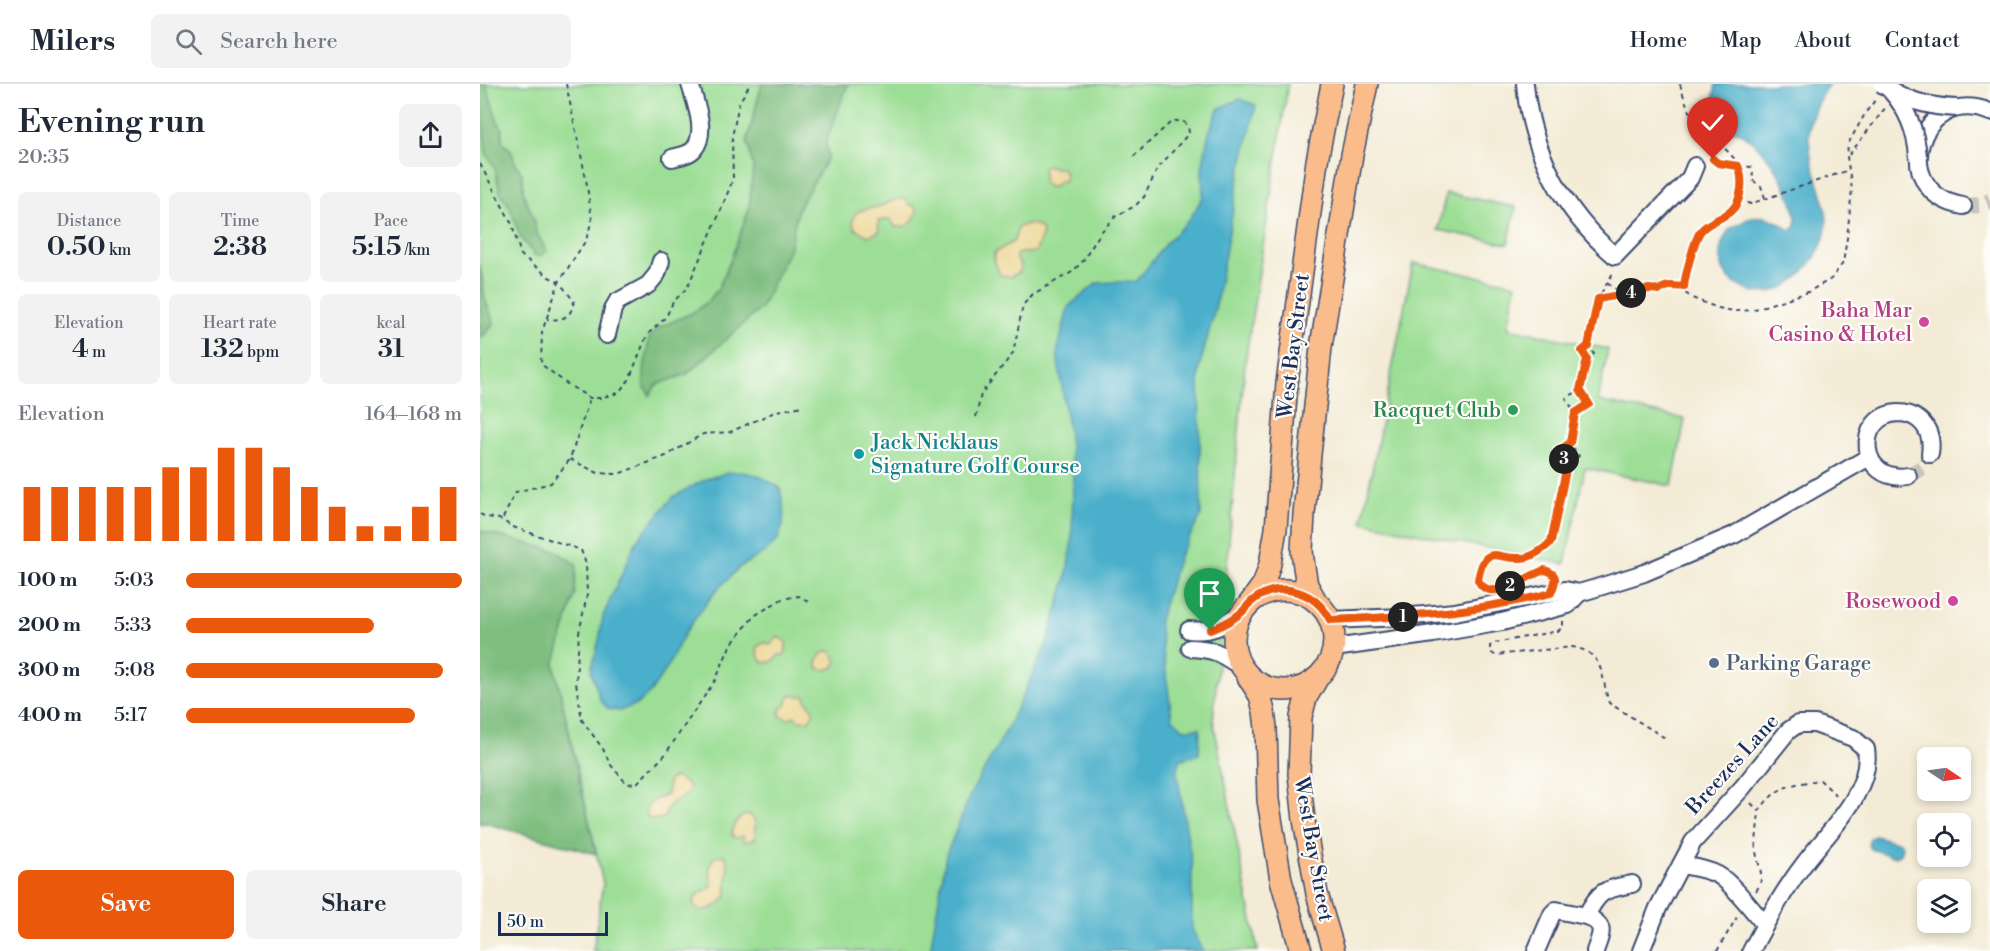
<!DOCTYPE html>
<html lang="en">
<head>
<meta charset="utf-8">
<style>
	body { margin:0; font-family:"Libre Bodoni",serif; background:#f2f2f3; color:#1f2937; height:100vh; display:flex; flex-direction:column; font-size:22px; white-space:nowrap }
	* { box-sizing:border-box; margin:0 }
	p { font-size:20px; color:#747a83 }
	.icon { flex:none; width:33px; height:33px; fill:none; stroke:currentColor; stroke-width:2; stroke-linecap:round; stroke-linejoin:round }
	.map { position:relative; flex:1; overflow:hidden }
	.panel { display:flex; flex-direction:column; background:#fff; width:480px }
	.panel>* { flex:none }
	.needle { width:39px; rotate:103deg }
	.buttons { position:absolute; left:1437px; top:663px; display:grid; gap:12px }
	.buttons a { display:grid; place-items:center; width:54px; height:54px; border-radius:9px; background:#fff; box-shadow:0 3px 9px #0003; font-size:30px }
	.scale { position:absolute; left:18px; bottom:15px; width:110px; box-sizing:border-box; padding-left:6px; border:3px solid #1b2f5e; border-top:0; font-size:16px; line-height:21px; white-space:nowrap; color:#1b2f5e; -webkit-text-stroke:4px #fdfcf7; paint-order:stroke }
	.pin { position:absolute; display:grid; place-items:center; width:51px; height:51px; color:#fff; margin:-62px -26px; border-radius:50% 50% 50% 0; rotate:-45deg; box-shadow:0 0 6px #0007 }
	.pin .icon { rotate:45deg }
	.km { position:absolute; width:30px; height:30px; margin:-15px; border-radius:50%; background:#222; color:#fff; font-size:16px; line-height:30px; text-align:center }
	.round { display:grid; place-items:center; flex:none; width:63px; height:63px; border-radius:9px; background:#f2f2f3 }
	.overview { display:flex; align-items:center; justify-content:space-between; height:102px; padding:0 18px }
	h1 { font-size:33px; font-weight:600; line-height:45px }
	.metrics { display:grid; grid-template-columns:repeat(3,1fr); gap:9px; height:102px; padding:6px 18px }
	.metrics div { display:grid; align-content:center; border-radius:9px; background:#f2f2f3; text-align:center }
	.metrics b { font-size:26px; font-weight:600 }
	.metrics small { font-size:16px; font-weight:400 }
	.metrics p { font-size:16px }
	.chart { height:168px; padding:12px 18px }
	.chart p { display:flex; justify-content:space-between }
	.chart svg { width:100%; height:108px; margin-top:6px; stroke:#ea580c; stroke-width:6 }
	.cta { display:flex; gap:12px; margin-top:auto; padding:12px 18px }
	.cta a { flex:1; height:69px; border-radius:9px; background:#ea580c; color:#fff; font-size:24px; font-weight:600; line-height:69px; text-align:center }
	.cta a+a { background:#f2f2f3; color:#1f2937 }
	ul { padding:0 18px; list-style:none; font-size:20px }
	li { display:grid; grid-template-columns:96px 72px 1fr; align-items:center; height:45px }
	li i { height:15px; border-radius:8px; background:#ea580c }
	header { display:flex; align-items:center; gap:36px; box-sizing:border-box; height:84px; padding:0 30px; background:#fff; border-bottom:2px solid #e0e1e3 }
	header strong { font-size:28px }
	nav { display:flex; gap:33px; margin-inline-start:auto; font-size:21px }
	.search { width:420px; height:54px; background:#f2f2f3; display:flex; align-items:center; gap:15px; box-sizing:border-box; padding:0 21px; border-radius:9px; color:#747a83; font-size:22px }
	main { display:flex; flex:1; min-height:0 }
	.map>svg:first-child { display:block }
	.green { fill:#9cde95; stroke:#5c867a; stroke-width:1.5 }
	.forest { fill:#7dbd7e; stroke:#4c766e; stroke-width:1.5 }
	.sand { fill:#eeda9e; stroke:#84847e; stroke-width:1.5 }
	.water { fill:#4aafca; stroke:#326f94; stroke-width:1.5 }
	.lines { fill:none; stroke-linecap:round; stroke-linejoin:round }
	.minor-tunnel { stroke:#c8c5bd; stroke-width:16; stroke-dasharray:16 8; stroke-linecap:butt }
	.minor-casing { stroke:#3b4b70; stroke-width:20 }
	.major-casing { stroke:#3b4b70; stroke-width:24 }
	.path { stroke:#3b4b70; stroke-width:2; stroke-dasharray:4.5 4.5; stroke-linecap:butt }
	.minor { stroke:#fff; stroke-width:16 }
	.major { stroke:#f9bc8a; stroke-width:21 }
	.minor-bridge-casing { stroke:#3b4b70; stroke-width:20; stroke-linecap:butt }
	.minor-bridge { stroke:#fff; stroke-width:16 }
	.route-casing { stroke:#fff; stroke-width:12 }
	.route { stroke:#ea580c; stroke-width:8 }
	.hotel-dot { fill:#d1479c; stroke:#fdfcf7; stroke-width:2 }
	.leisure-dot { fill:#2e9e5b; stroke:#fdfcf7; stroke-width:2 }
	.culture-dot { fill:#0f9aa8; stroke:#fdfcf7; stroke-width:2 }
	.service-dot { fill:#5c6f8a; stroke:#fdfcf7; stroke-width:2 }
	.labels { text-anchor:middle; stroke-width:4.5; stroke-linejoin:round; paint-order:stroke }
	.hotel-label { font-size:21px; fill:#b23c85; stroke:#fdfcf7; text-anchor:end }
	.street-label { font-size:21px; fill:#1b2f5e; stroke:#fdfcf7 }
	.leisure-label { font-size:21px; fill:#27864d; stroke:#fdfcf7; text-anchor:end }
	.culture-label { font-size:21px; fill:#0d838f; stroke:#fdfcf7; text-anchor:start }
	.service-label { font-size:21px; fill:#4e5e75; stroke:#fdfcf7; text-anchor:start }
</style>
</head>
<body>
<header>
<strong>Milers</strong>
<div class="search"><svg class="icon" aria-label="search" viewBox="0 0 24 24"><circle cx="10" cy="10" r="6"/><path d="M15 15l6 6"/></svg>Search here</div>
<nav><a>Home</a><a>Map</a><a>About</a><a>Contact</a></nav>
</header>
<main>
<section class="panel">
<div class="overview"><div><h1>Evening run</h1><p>20:35</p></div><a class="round"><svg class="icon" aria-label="share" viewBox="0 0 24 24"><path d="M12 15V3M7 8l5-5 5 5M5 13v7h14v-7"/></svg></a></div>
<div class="metrics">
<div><p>Distance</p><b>0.50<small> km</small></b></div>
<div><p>Time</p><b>2:38</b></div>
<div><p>Pace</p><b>5:15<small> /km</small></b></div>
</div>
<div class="metrics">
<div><p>Elevation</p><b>4<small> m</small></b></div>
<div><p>Heart rate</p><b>132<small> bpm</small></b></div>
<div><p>kcal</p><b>31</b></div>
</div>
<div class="chart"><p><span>Elevation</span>164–168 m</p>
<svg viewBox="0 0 160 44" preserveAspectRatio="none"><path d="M5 44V22M15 44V22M25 44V22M35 44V22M45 44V22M55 44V14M65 44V14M75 44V6M85 44V6M95 44V14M105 44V22M115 44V30M125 44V38M135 44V38M145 44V30M155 44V22"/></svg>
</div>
<ul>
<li><b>100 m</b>5:03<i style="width:100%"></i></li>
<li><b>200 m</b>5:33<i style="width:68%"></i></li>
<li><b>300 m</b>5:08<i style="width:93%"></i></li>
<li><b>400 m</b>5:17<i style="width:83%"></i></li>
</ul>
<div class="cta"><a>Save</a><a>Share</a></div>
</section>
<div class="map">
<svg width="1510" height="867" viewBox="0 0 1510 867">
	<rect width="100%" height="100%" fill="#fdfcf7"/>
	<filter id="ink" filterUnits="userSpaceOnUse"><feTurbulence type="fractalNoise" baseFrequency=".0167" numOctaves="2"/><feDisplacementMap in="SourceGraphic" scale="12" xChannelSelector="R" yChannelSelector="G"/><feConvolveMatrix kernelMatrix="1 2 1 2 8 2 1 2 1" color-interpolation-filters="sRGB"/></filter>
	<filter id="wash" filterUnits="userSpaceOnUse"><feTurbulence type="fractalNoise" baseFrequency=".008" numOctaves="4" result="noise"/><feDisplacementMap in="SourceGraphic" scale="24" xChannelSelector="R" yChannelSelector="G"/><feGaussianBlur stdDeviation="1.35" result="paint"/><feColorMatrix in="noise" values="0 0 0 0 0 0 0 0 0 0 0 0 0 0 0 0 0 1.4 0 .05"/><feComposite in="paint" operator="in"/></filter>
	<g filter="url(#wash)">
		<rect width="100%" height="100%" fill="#f3ebd5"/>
		<g class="green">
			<polygon points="0,0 808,0 765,279 733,636 778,867 113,867 123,799 74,581 79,487 0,461"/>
			<polygon points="966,109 1036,123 1028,160 958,146"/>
			<polygon points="933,179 1036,200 1028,244 1128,265 1118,317 1205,335 1192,402 1105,384 1085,480 882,438"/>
		</g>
		<g class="forest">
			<polygon points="0,0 6,0 18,38 22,44 22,58 31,66 35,79 42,90 44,111 54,135 56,148 67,167 62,171 55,172 40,153 30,123 20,108 15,84 6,69 2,26 0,24"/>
			<polygon points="282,0 368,0 346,57 348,73 318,125 309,166 281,224 207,290 176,301 170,311 164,302 164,288 169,254 178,244 214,228 229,216 238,205 251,175 269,125 273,82 267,57"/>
			<polygon points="0,179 5,215 14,239 0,256"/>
			<polygon points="0,447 76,467 96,480 95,510 74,581 116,770 5,739 0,740"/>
		</g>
		<g class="sand">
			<polygon points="568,81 574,84 582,84 585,90 585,97 579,97 574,103 568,103 563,98 563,84"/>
			<path d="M420 115H426L428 120 434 122 437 126 433 137 424 143H415L411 135 398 137 399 148 388 152 375 145C367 125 384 126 397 123 405 121 412 116 420 115Z"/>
			<path d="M547 140 556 141 562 146V153C558 158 559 163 555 168 548 170 542 167 536 171V175L541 181 540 188 530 193 520 191 514 175V169L534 157 538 143Z"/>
			<path d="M298 553 306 557V566L304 571H299L293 577 285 579C278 576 278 571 277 563L285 558 290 561Z"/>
			<polygon points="347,567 352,568 357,577 353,584 344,586 338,584 337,578 341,570"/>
			<polygon points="310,611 325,612 327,618 333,624 333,631 327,637 318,636 314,632 309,635 300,632 300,626 307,620 307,617"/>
			<path d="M194 693C200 694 203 699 209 701 210 715 198 712 190 721 187 724 186 730 184 734L172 736 167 732 166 724 172 717 187 710 189 696Z"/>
			<path d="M265 731H271L275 738V755L264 758 263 752 257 754 252 752C251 743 257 734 265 731Z"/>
			<path d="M244 771C252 783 245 797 247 811 239 822 234 825 220 826L213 821 216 812 232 802 229 783 235 772Z"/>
		</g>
		<g class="water">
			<path d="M1236 0H1349C1338 15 1328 36 1329 55 1330 100 1364 129 1335 173 1326 186 1312 201 1297 206 1269 217 1234 194 1241 163 1243 157 1245 151 1249 146 1252 143 1257 141 1261 139 1279 126 1294 135 1310 146L1315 144C1322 119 1285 62 1262 50 1252 45 1241 43 1232 38L1230 32Z"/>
			<polygon points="759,15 776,21 758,98 735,225 719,285 721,432 699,472 679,537 692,634 704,645 720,644 719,670 699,676 697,689 712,779 712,845 723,867 450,867 466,771 491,709 527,645 568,557 586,494 592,456 593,396 589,352 577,269 588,223 617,199 657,197 685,160 709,136 723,113 722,85 728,52 738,25"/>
			<path d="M250 388C274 387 280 392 300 404L304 425 303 441 298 455 285 468 260 483 235 508 206 547 187 584 170 609 157 620 140 627 128 625 120 616 111 586 119 556 123 532 157 456 193 413 226 395Z"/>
			<polygon points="1395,752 1420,759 1422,763 1420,770 1415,773 1391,765 1388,761 1390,754"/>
		</g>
	</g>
	<g filter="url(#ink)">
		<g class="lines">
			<g class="minor-tunnel">
				<polyline points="1483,122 1499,121 1510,117"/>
				<polyline points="1428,392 1442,384 1450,370"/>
			</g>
			<g class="minor-casing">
				<g id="minor">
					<path d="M1045 0C1051 68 1084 128 1135 172L1210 94 1215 82"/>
					<path d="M192 74C199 72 209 71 214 65 228 48 215 18 210 0"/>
					<path d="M1483 122C1407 109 1438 0 1510 28"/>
					<polyline points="127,251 133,225 137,218 168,201 177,190 181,177"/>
					<path d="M1428 392C1378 400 1374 331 1418 329 1425 329 1433 331 1439 336 1450 345 1452 357 1450 370"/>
					<polyline points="850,536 923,533 975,528 1085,506 1099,509 1116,504 1164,489 1254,451 1389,373"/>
					<path d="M709 546C733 549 742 541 761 529"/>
					<path d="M710 564C735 565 740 569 761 583"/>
					<polyline points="854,564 953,550 1022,538 1088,521 1099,509"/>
					<path d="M1201 781C1213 783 1227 785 1238 791 1252 799 1274 828 1285 841"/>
					<polyline points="1056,867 1072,830 1076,826 1106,832"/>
					<path d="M1115 867C1122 848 1126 841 1106 832 1120 805 1124 806 1152 800"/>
					<path d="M1161 867 1178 824 1213 758 1263 703 1308 647 1318 640H1335L1373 654 1386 665C1393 707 1348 748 1324 780 1304 806 1286 838 1271 867"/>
				</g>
			</g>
			<g class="major-casing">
				<g id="major">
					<circle cx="804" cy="556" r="50"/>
					<polyline points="836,517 827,501 824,483 822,467 824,430 841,263 872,71 887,0"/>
					<polyline points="769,520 784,499 790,480 796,445 807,299 837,77 852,0"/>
					<polyline points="768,593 780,612 784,627 786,644 788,716 801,796 821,867"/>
					<polyline points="837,595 826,614 821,633 819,690 824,736 837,810 854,867"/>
				</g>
			</g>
			<g class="path">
				<polyline points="86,0 106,95 112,136 106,156 79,198 62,248 61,280 87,300 110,314 120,314 138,309 149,296 167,251 186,233 193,218 207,204 241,126 253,95 252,53 259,19 270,0"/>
				<path d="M1200 0C1204 14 1208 27 1217 38 1228 55 1254 66 1260 86 1262 94 1261 102 1260 109 1255 135 1230 130 1219 150 1212 162 1205 194 1204 208L1212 214 1238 224 1254 227 1272 226 1328 208 1351 195 1363 179 1367 154 1372 105 1367 73 1368 60 1386 28 1396 15"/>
				<polyline points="1369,71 1406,23"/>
				<polyline points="1233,75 1238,79 1271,83 1273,89 1272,96 1281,102 1285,114"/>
				<path d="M0 80 31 138 41 171 69 193 79 198 94 217C92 233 82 237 67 235"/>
				<polyline points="1259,115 1270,120 1369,86"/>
				<polyline points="1127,199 1142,210"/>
				<path d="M1118 215 1169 205 1180 206C1187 200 1195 202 1204 203"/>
				<polyline points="1107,275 1102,267 1108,263 1118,215 1133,189"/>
				<polyline points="1095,329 1109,320 1100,306 1107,275 1114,270 1109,264"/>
				<path d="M496 333 501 310 533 269 543 221 553 210 592 188 603 177 621 148 636 132 655 122 664 113 678 84 709 49C708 37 701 35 691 38L653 73"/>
				<polyline points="90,375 118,389 138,390 186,372 223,350 250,348 297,327 323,322"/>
				<polyline points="1087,381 1078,367 1090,359"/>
				<path d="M0 430C12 437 17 430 30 442L101 466 106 480 107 511 99 549 96 599 102 636 123 665 130 680 147 700 157 699 184 672 236 595 250 562 274 532 302 515 319 512 328 517"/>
				<polyline points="23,434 36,408 71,399 90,375 110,314"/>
				<path d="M1034 500C1046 494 1063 480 1074 491"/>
				<path d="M1006 505 1002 503 998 496C1005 457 1016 476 1042 474 1051 474 1064 464 1071 458L1087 381 1099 372 1090 359 1095 329 1086 314 1100 306"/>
				<path d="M1083 537V543L1078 547 1014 559 1010 562V568L1015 571 1092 563C1125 568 1121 593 1129 619L1185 654"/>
				<polyline points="1271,719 1279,727"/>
				<path d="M1276 807C1287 792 1277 781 1276 766 1276 753 1278 740 1279 727 1297 701 1310 701 1340 696L1357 712"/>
				<polyline points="1237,867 1257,833"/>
			</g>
			<use href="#minor" class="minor"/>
			<use href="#major" class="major"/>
			<g class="minor-bridge-casing">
				<g id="minor-bridge">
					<path d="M1402 0C1423 16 1450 23 1477 24"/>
					<path d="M1411 7C1427 25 1436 48 1438 72"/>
				</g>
			</g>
			<use href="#minor-bridge" class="minor-bridge"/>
		</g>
	</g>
	<g class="lines" filter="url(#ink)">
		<g class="route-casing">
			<path id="route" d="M730 546C741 542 753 536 762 528 767 523 770 518 775 515 802 496 836 508 850 536 926 533 997 528 1071 509 1076 497 1079 490 1065 486 1047 491 1010 522 998 496 1005 457 1016 476 1042 474 1051 474 1064 465 1071 458L1087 381 1078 367 1090 359 1095 329 1109 320 1100 306 1107 275 1102 267 1108 262 1118 215 1169 205 1180 206C1187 200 1195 202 1204 203 1205 192 1214 157 1220 148 1228 137 1241 136 1251 127 1262 117 1264 95 1258 82L1238 79 1233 75"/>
		</g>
		<use href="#route" class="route"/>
	</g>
	<g class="hotel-dot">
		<circle cx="1444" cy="238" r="6"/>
		<circle cx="1473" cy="517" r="6"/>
	</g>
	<circle class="leisure-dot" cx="1033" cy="326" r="6"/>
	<circle class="culture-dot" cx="379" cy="370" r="6"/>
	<circle class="service-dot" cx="1234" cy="579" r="6"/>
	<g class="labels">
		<g class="hotel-label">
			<text x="1432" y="233">Baha Mar<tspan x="1432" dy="24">Casino &amp; Hotel</tspan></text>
			<text x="1461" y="524">Rosewood</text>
		</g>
		<g class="street-label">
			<text transform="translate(813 262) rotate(-83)" y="7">West Bay Street</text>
			<text transform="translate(1252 680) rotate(-48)" y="7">Breezes Lane</text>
			<text transform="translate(834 765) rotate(80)" y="7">West Bay Street</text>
		</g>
		<g class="leisure-label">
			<text x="1021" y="333">Racquet Club</text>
		</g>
		<g class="culture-label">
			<text x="391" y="365">Jack Nicklaus<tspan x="391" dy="24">Signature Golf Course</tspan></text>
		</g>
		<g class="service-label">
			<text x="1246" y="586">Parking Garage</text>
		</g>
	</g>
</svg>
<div class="buttons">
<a><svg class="needle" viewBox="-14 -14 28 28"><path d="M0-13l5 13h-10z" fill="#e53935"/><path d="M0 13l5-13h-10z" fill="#747a83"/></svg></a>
<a><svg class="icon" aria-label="locate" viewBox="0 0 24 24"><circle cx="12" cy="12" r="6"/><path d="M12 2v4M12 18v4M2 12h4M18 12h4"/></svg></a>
<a><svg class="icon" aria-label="layers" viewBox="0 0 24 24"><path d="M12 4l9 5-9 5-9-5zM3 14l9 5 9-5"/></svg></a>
</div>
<div class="scale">50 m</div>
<div class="pin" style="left:730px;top:546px;background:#1e9e55"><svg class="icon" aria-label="arrive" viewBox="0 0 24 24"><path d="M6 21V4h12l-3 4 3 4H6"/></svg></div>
<div class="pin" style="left:1233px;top:75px;background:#d93025"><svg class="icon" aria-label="check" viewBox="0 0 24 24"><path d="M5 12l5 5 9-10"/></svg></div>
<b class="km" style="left:923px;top:533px">1</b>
<b class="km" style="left:1030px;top:502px">2</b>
<b class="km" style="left:1084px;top:375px">3</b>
<b class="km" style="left:1151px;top:209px">4</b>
</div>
</main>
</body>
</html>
